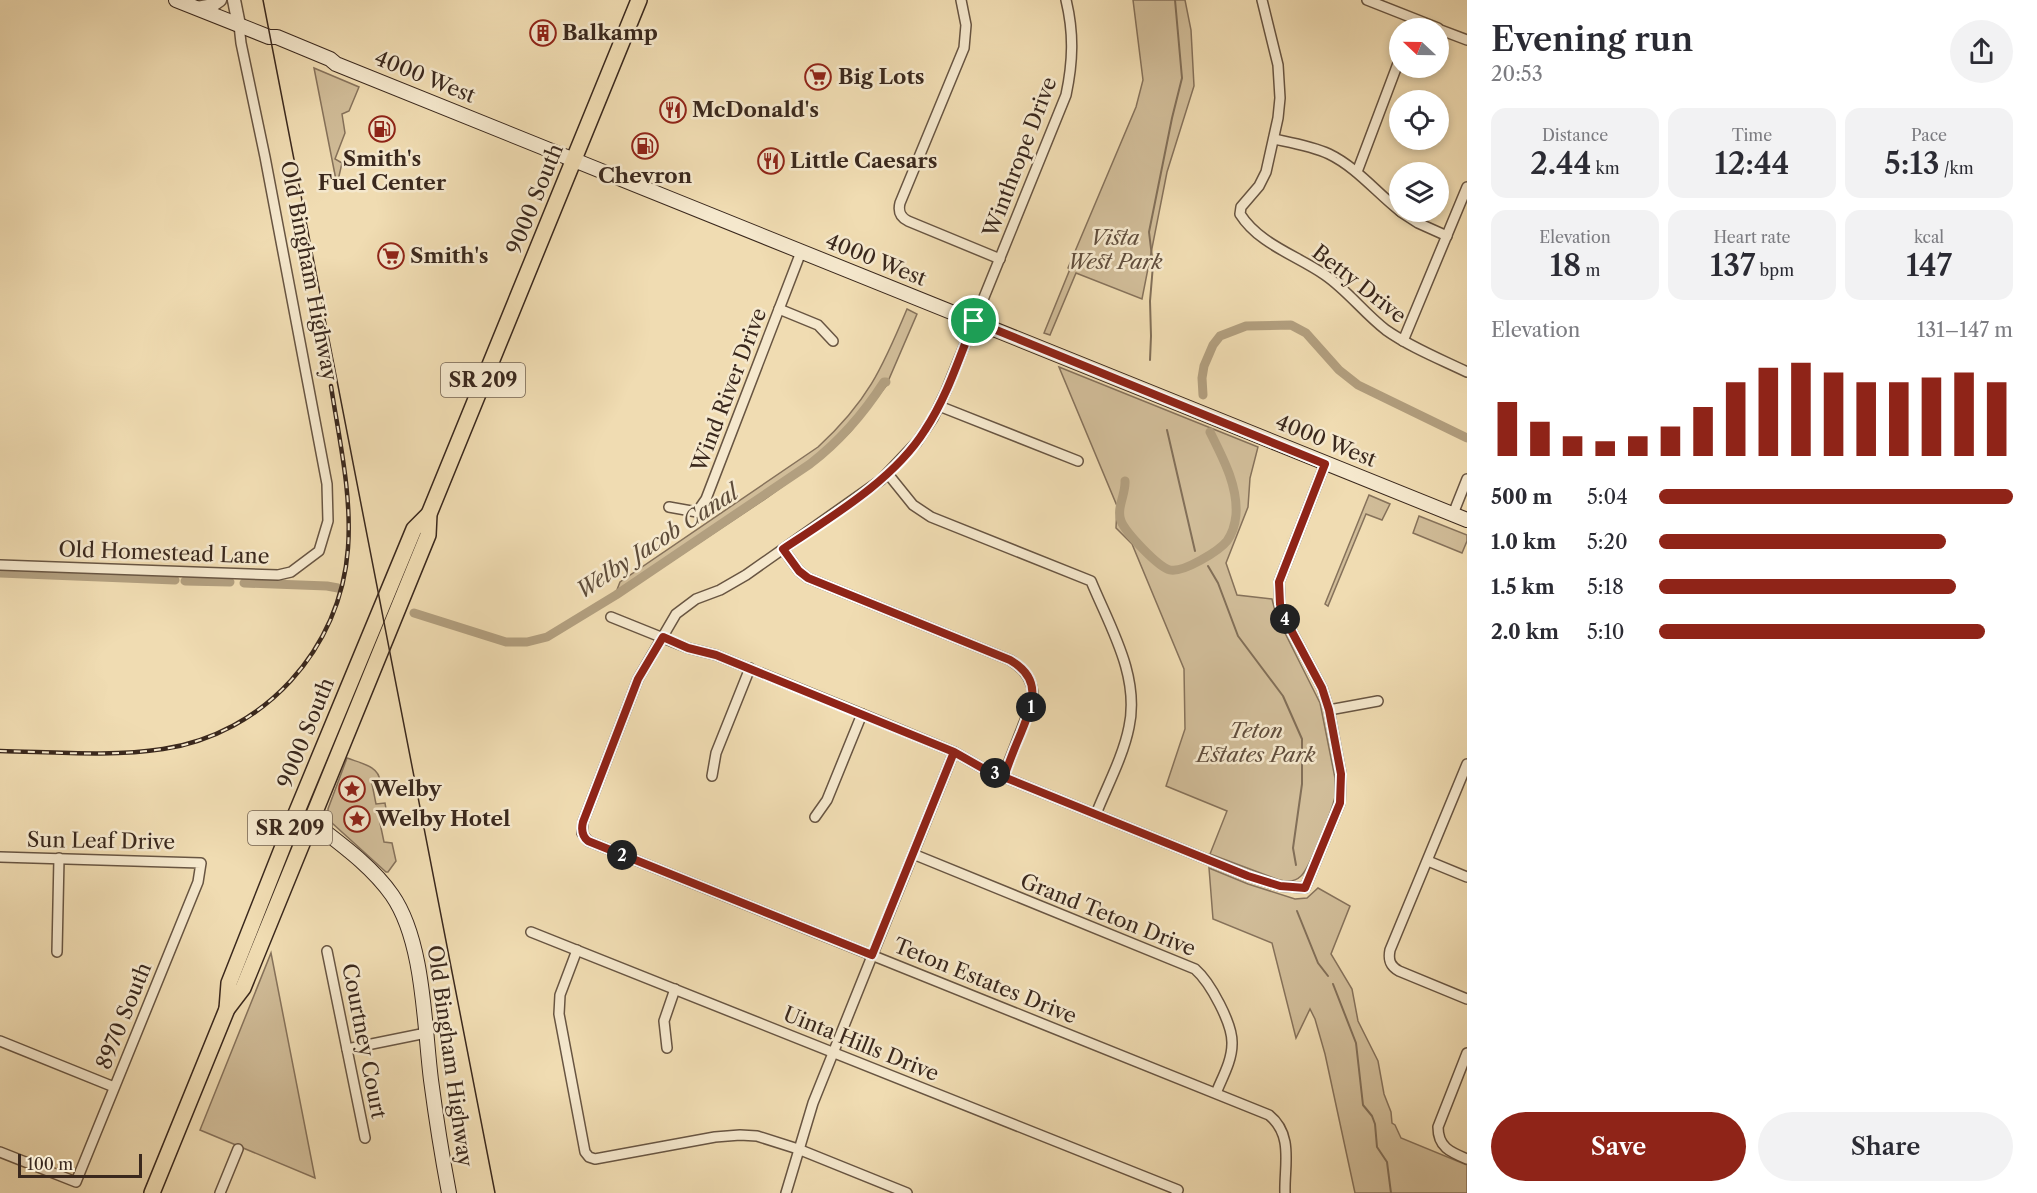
<!DOCTYPE html>
<html lang="en">
<head>
<meta charset="utf-8">
<style>
	body { margin:0; font-family:"Libre Caslon Text",serif; background:#f2f2f3; color:#2b2b33; height:100vh; display:flex; flex-direction:column; font-size:22px; white-space:nowrap }
	* { box-sizing:border-box; margin:0 }
	p { font-size:20px; color:#7c7c81 }
	.icon { flex:none; width:33px; height:33px; fill:none; stroke:currentColor; stroke-width:2; stroke-linecap:round; stroke-linejoin:round }
	.map { position:relative; flex:1; overflow:hidden }
	.side { display:flex; flex-direction:column; background:#fff; width:570px }
	.side>* { flex:none }
	.needle { width:39px; rotate:292deg }
	.fabs { position:absolute; left:1389px; top:18px; display:grid; gap:12px }
	.fabs a { display:grid; place-items:center; width:60px; height:60px; border-radius:50%; background:#fff; box-shadow:0 3px 9px #0003; font-size:30px }
	.scale { position:absolute; left:18px; bottom:15px; width:124px; box-sizing:border-box; padding-left:6px; border:3px solid #3a281d; border-top:0; font-size:16px; line-height:21px; white-space:nowrap; color:#3a281d; -webkit-text-stroke:4px #f5e8cd; paint-order:stroke }
	.pin { position:absolute; display:grid; place-items:center; width:51px; height:51px; color:#fff; margin:-26px; border:3px solid #fff; border-radius:50%; box-shadow:0 2px 6px #0007 }
	.km { position:absolute; width:30px; height:30px; margin:-15px; border-radius:50%; background:#222; color:#fff; font-size:16px; line-height:30px; text-align:center }
	.round { display:grid; place-items:center; flex:none; width:63px; height:63px; border-radius:32px; background:#f2f2f3 }
	.head { display:flex; align-items:center; justify-content:space-between; height:102px; padding:0 24px }
	h1 { font-size:33px; font-weight:600; line-height:45px }
	.metrics { display:grid; grid-template-columns:repeat(3,1fr); gap:9px; height:102px; padding:6px 24px }
	.metrics div { display:grid; align-content:center; border-radius:15px; background:#f2f2f3; text-align:center }
	.metrics b { font-size:30px; font-weight:600 }
	.metrics small { font-size:16px; font-weight:400 }
	.metrics p { font-size:16px }
	.chart { height:168px; padding:12px 24px }
	.chart p { display:flex; justify-content:space-between }
	.chart svg { width:100%; height:108px; margin-top:6px; stroke:#8f2418; stroke-width:6 }
	.button { display:flex; gap:12px; margin-top:auto; padding:12px 24px }
	.button a { flex:1; height:69px; border-radius:36px; background:#8f2418; color:#fff; font-size:24px; font-weight:600; line-height:69px; text-align:center }
	.button a+a { background:#f2f2f3; color:#2b2b33 }
	ul { padding:0 24px; list-style:none; font-size:20px }
	li { display:grid; grid-template-columns:96px 72px 1fr; align-items:center; height:45px }
	li i { height:15px; border-radius:8px; background:#8f2418 }
	main { display:flex; flex:1; min-height:0 }
	.map>svg:first-child { display:block }
	.green { fill:#d1bd99; stroke:#86725b; stroke-width:1.5 }
	.lines { fill:none; stroke-linecap:round; stroke-linejoin:round }
	.stream { stroke:#826f58; stroke-width:2 }
	.canal { stroke:#b29f7f; stroke-width:9 }
	.minor-casing { stroke:#685542; stroke-width:12 }
	.tertiary-casing { stroke:#685542; stroke-width:15 }
	.secondary-casing { stroke:#3a281d; stroke-width:16 }
	.primary-casing { stroke:#3a281d; stroke-width:18 }
	.minor { stroke:#f5e8cd; stroke-width:9 }
	.tertiary { stroke:#f5e8cd; stroke-width:12 }
	.secondary { stroke:#f5e8cd; stroke-width:14 }
	.primary { stroke:#f0dcb2; stroke-width:15 }
	.tram { stroke:#3a281d; stroke-width:1.5 }
	.rail-casing { stroke:#3a281d; stroke-width:4.5 }
	.rail { stroke:#f5e8cd; stroke-width:2; stroke-dasharray:7; stroke-linecap:butt }
	.route-casing { stroke:#fff; stroke-width:12 }
	.route { stroke:#8f2418; stroke-width:8 }
	.labels { text-anchor:middle; stroke-width:5; stroke-linejoin:round; paint-order:stroke }
	.shield { fill:#f5e8cd; stroke:#726252; stroke-width:1.5 }
	.shield-label { font-size:20px; font-weight:bold; fill:#3a281d }
	.poi-label { font-size:21px; font-weight:bold; fill:#3a281d; stroke:#f5e8cd; text-anchor:start }
	.street-label { font-size:21px; fill:#3a281d; stroke:#f5e8cd }
	.park-label { font-size:21px; font-style:italic; fill:#604d3c; stroke:#f5e8cd }
	.water-label { font-size:22px; font-style:italic; fill:#5e4c3a; stroke:#f5e8cd }
</style>
</head>
<body>
<main>
<div class="map">
<svg width="1467" height="1193" viewBox="0 0 1467 1193">
	<rect width="100%" height="100%" fill="#f0dcb2"/>
	<filter id="stains"><feTurbulence type="fractalNoise" baseFrequency=".00333" numOctaves="4"/><feColorMatrix values="0 0 0 0 .2 0 0 0 0 .09 0 0 0 0 .02 0 0 0 .5 -.17"/></filter>
	<radialGradient id="worn" r=".72"><stop offset=".6" stop-color="#630" stop-opacity="0"/><stop offset="1" stop-color="#630" stop-opacity=".3"/></radialGradient>
	<g class="green">
		<polygon points="1133,0 1185,0 1191,30 1194,86 1167,172 1142,299 1076,273 1050,335 1044,333 1070,269 1068,268 1136,107 1143,80"/>
		<polygon points="314,68 359,87 349,111 342,114 345,133 335,159 342,163 337,185"/>
		<path d="M907 309 917 314 886 386 850 432 826 455 768 497 613 600 620 582 818 447C867 402 882 369 907 309Z"/>
		<path d="M1059 367 1258 447 1250 478 1248 507 1226 563 1237 595 1272 599 1276 615 1320 703 1335 778C1335 785 1336 791 1335 797 1332 810 1310 868 1301 876 1295 882 1287 882 1279 880L1210 854 1227 811 1166 786 1185 729 1184 669 1132 544 1116 528 1117 506Z"/>
		<polygon points="1369,495 1390,504 1382,520 1366,514 1328,606 1325,604"/>
		<polygon points="1419,516 1467,535 1467,541 1462,553 1413,533"/>
		<path d="M347 758C360 763 380 766 380 782L372 784 376 804 385 803 388 820 380 823 384 842 392 843 396 861 388 872H386L332 823 328 815V809Z"/>
		<polygon points="1209,868 1248,884 1295,899 1307,898 1318,888 1350,906 1331,954 1352,989 1358,1021 1378,1061 1384,1094 1391,1112 1392,1123 1395,1125 1401,1138 1467,1165 1467,1193 1355,1193 1325,1054 1315,1019 1310,1009 1296,1038 1272,943 1213,919"/>
		<polygon points="271,953 315,1178 200,1130"/>
	</g>
	<g class="lines">
		<g class="stream">
			<polyline points="1150,360 1151,336 1150,301 1153,265 1149,232 1172,118 1182,78 1175,0"/>
			<polyline points="1167,430 1195,551"/>
			<polyline points="1208,566 1218,583 1238,636 1283,696 1302,739 1302,784 1293,848 1296,865"/>
			<polyline points="1297,911 1318,963 1328,976"/>
			<polyline points="1333,984 1356,1043 1363,1105 1372,1116 1375,1124 1377,1147 1387,1162 1391,1193"/>
		</g>
		<g class="canal">
			<polyline points="1203,395 1202,378 1204,366 1213,345 1220,336 1246,326 1291,325 1306,333 1339,370 1358,385 1467,438"/>
			<path d="M1125 481C1126 494 1116 508 1121 521 1126 533 1158 567 1170 570 1183 573 1219 551 1227 541 1232 534 1235 525 1236 515 1238 486 1223 458 1210 432"/>
			<polyline points="0,573 175,580"/>
			<polyline points="185,581 230,582"/>
			<polyline points="244,583 327,586 338,588"/>
			<path d="M414 613 506 642H527L547 637 616 595 810 464C840 441 864 413 884 382H886"/>
		</g>
		<g class="minor-casing">
			<g id="minor">
				<path d="M961 0 966 25 964 48 900 203C898 211 900 217 908 221L1000 259"/>
				<path d="M1066 0C1074 33 1073 62 1066 95L946 391 933 418 917 442 881 480 746 575 720 590 696 599 676 614 638 679 583 822 582 833 588 841 1269 1115C1294 1135 1284 1166 1285 1193"/>
				<path d="M1262 0 1278 65 1280 98 1278 118 1266 172 1259 186 1241 207 1240 214C1259 244 1296 255 1325 275 1347 290 1364 313 1386 330 1410 347 1440 359 1467 372"/>
				<polyline points="1367,0 1438,28"/>
				<polyline points="1438,29 1467,40"/>
				<path d="M1274 139C1293 143 1312 146 1329 154 1356 167 1376 192 1400 211"/>
				<polyline points="1357,172 1400,58"/>
				<polyline points="1401,212 1418,223 1447,236"/>
				<polyline points="779,309 818,325 833,341"/>
				<polyline points="1403,341 1467,187"/>
				<polyline points="939,406 1078,461"/>
				<path d="M888 474 913 505 931 517 1091 581C1110 627 1140 676 1129 727 1123 757 1107 786 1096 814"/>
				<polyline points="669,507 697,512 706,499 801,252"/>
				<polyline points="1453,514 1467,479"/>
				<path d="M783 549 799 571 808 578 1010 660C1025 669 1034 681 1033 700L1003 777"/>
				<polyline points="0,565 278,575 291,572 319,551 328,521 327,484 265,157 241,43 239,25"/>
				<polyline points="611,617 688,648 716,655 862,714 954,752 984,769 1248,876 1280,886 1305,888 1340,803 1341,774 1329,710 1322,688 1283,615 1280,604 1279,582 1325,464"/>
				<polyline points="1329,710 1378,701"/>
				<path d="M1467 764 1390 950C1388 960 1390 966 1399 971L1467 999"/>
				<polyline points="712,776 716,753 750,668"/>
				<polyline points="815,817 827,800 862,714"/>
				<path d="M913 854 1195 969C1210 982 1233 1024 1232 1044 1232 1061 1222 1078 1216 1093"/>
				<polyline points="0,857 201,863 198,882 76,1182 0,1152"/>
				<polyline points="1428,861 1467,877"/>
				<polyline points="531,932 1178,1190 1176,1193"/>
				<polyline points="577,950 560,995 559,1014 585,1152 589,1157 595,1159 715,1137 740,1135 757,1136 798,1149 907,1193"/>
				<polyline points="327,951 365,1138"/>
				<polyline points="57,952 59,858"/>
				<polyline points="0,1041 114,1087"/>
				<polyline points="667,1048 664,1021 675,989"/>
				<polyline points="347,1049 426,1033"/>
				<path d="M1467 1053 1438 1127C1438 1147 1450 1152 1467 1159"/>
				<polyline points="220,1193 238,1149"/>
				<polyline points="786,1193 813,1103 954,752"/>
			</g>
		</g>
		<g class="tertiary-casing">
			<g id="tertiary">
				<polyline points="234,0 239,25"/>
				<polyline points="197,8 213,5 220,0"/>
			</g>
		</g>
		<g class="secondary-casing">
			<g id="secondary">
				<polyline points="176,0 269,37 277,37 330,59 336,64 1467,520"/>
				<path d="M311 821C339 843 371 865 392 895 424 941 424 1024 431 1080 436 1118 442 1156 449 1193"/>
			</g>
		</g>
		<g class="primary-casing">
			<g id="primary">
				<polyline points="227,1009 229,983 295,816 414,529 429,514"/>
				<polyline points="152,1193 227,1009 243,988 428,535 429,514 639,0"/>
			</g>
		</g>
		<use href="#minor" class="minor"/>
		<use href="#tertiary" class="tertiary"/>
		<use href="#secondary" class="secondary"/>
		<use href="#primary" class="primary"/>
		<polyline class="tram" points="263,0 495,1193"/>
		<g class="rail-casing">
			<path id="rail" d="M0 751C52 752 112 757 163 749 264 734 341 649 348 548 352 494 339 439 331 386"/>
		</g>
		<use href="#rail" class="rail"/>
	</g>
	<g class="lines">
		<g class="route-casing">
			<path id="route" d="M974 321C959 358 947 397 925 430 894 480 831 517 783 549L799 571 808 578 1010 660C1043 679 1033 703 1021 733 1015 747 1009 762 1004 777L984 769 954 752 872 955 588 841C582 836 581 830 583 822L638 679 663 637 688 648 716 655 954 752 984 769 1248 876 1280 886 1305 888 1340 803 1341 774 1329 710 1322 688 1283 615 1280 604 1279 582 1325 464 974 321"/>
		</g>
		<use href="#route" class="route"/>
	</g>
	<defs>
		<g id="building-ring" transform="scale(1.35)"><circle r="9.5" fill="#f5e8cd" stroke="#8f2418" stroke-width="1.5"/><path d="M-4-6H4V6H1V3H-1V6H-4ZM-2.5-4.3h1.7v1.8h-1.7ZM.8-4.3h1.7v1.8H.8ZM-2.5-1h1.7V.8h-1.7ZM.8-1h1.7V.8H.8Z" fill="#8f2418"/></g>
		<g id="supermarket-ring" transform="scale(1.35)"><circle r="9.5" fill="#f5e8cd" stroke="#8f2418" stroke-width="1.5"/><path d="M-6-5.5h2.5l.6 2H6L4.5 2H-2.5L-4.4-4H-6ZM-1.5 3.2a1.3 1.3 0 1 0 .1 0ZM3 3.2a1.3 1.3 0 1 0 .1 0Z" fill="#8f2418"/></g>
		<g id="restaurant-ring" transform="scale(1.35)"><circle r="9.5" fill="#f5e8cd" stroke="#8f2418" stroke-width="1.5"/><path d="M-5-6h1v4h1v-4h1v4h1v-4h1v5L-1.5 .5V6h-2V.5L-5-1ZM5-6V6H3V1.5H1.5Q1.5-4 5-6Z" fill="#8f2418"/></g>
		<g id="fuel-ring" transform="scale(1.35)"><circle r="9.5" fill="#f5e8cd" stroke="#8f2418" stroke-width="1.5"/><path d="M-5.5-6h7V0h2V4h1.3V-2.5L3-4.5l.8-.8L6-3V5H2.5V1h-1V6h-7ZM-4.2-4.7v3.2H.2V-4.7Z" fill="#8f2418"/></g>
		<g id="sight-ring" transform="scale(1.35)"><circle r="9.5" fill="#f5e8cd" stroke="#8f2418" stroke-width="1.5"/><path d="M0-6L1.8-2.2L6-1.7L2.9 1.2L3.7 5.4L0 3.3L-3.7 5.4L-2.9 1.2L-6-1.7L-1.8-2.2Z" fill="#8f2418"/></g>
	</defs>
	<g fill-rule="evenodd">
		<use href="#building-ring" x="543" y="33"/>
		<use href="#supermarket-ring" x="818" y="77"/>
		<use href="#restaurant-ring" x="673" y="110"/>
		<use href="#fuel-ring" x="382" y="129"/>
		<use href="#fuel-ring" x="645" y="146"/>
		<use href="#restaurant-ring" x="771" y="161"/>
		<use href="#supermarket-ring" x="391" y="256"/>
		<use href="#sight-ring" x="352" y="789"/>
		<use href="#sight-ring" x="357" y="819"/>
	</g>
	<g class="labels">
		<g class="shield">
			<rect x="441" y="363" width="84" height="34" rx="4.5"/>
			<rect x="248" y="811" width="84" height="34" rx="4.5"/>
		</g>
		<g class="shield-label">
			<text x="483" y="387">SR 209</text>
			<text x="290" y="835">SR 209</text>
		</g>
		<g class="poi-label">
			<text x="562" y="40">Balkamp</text>
			<text x="838" y="84">Big Lots</text>
			<text x="692" y="117">McDonald's</text>
			<text x="382" y="166" text-anchor="middle">Smith's<tspan x="382" dy="24">Fuel Center</tspan></text>
			<text x="790" y="168">Little Caesars</text>
			<text x="645" y="183" text-anchor="middle">Chevron</text>
			<text x="410" y="263">Smith's</text>
			<text x="372" y="796">Welby</text>
			<text x="376" y="826">Welby Hotel</text>
		</g>
		<g class="street-label">
			<text transform="translate(425 77) rotate(22)" y="7">4000 West</text>
			<text transform="translate(1020 157) rotate(-69)" y="7">Winthrope Drive</text>
			<text transform="translate(535 199) rotate(-68)" y="7">9000 South</text>
			<text transform="translate(876 260) rotate(22)" y="7">4000 West</text>
			<text transform="translate(309 271) rotate(79)" y="7">Old Bingham Highway</text>
			<text transform="translate(1359 284) rotate(38)" y="7">Betty Drive</text>
			<text transform="translate(729 390) rotate(-69)" y="7">Wind River Drive</text>
			<text transform="translate(1326 441) rotate(22)" y="7">4000 West</text>
			<text transform="translate(164 553) rotate(2)" y="7">Old Homestead Lane</text>
			<text transform="translate(306 733) rotate(-68)" y="7">9000 South</text>
			<text transform="translate(101 841) rotate(1)" y="7">Sun Leaf Drive</text>
			<text transform="translate(1108 915) rotate(22)" y="7">Grand Teton Drive</text>
			<text transform="translate(985 981) rotate(22)" y="7">Teton Estates Drive</text>
			<text transform="translate(124 1016) rotate(-68)" y="7">8970 South</text>
			<text transform="translate(364 1041) rotate(79)" y="7">Courtney Court</text>
			<text transform="translate(861 1044) rotate(22)" y="7">Uinta Hills Drive</text>
			<text transform="translate(450 1056) rotate(82)" y="7">Old Bingham Highway</text>
		</g>
		<g class="park-label">
			<text x="1115" y="245">Vista<tspan x="1115" dy="24">West Park</tspan></text>
			<text x="1256" y="738">Teton<tspan x="1256" dy="24">Estates Park</tspan></text>
		</g>
		<g class="water-label">
			<text transform="translate(657 541) rotate(-33)" y="8">Welby Jacob Canal</text>
		</g>
	</g>
	<rect width="100%" height="100%" filter="url(#stains)"/>
	<rect width="100%" height="100%" fill="url(#worn)"/>
</svg>
<div class="fabs">
<a><svg class="needle" viewBox="-14 -14 28 28"><path d="M0-13l5 13h-10z" fill="#e53935"/><path d="M0 13l5-13h-10z" fill="#7c7c81"/></svg></a>
<a><svg class="icon" aria-label="locate" viewBox="0 0 24 24"><circle cx="12" cy="12" r="6"/><path d="M12 2v4M12 18v4M2 12h4M18 12h4"/></svg></a>
<a><svg class="icon" aria-label="layers" viewBox="0 0 24 24"><path d="M12 4l9 5-9 5-9-5zM3 14l9 5 9-5"/></svg></a>
</div>
<div class="scale">100 m</div>
<div class="pin" style="left:974px;top:321px;background:#1e9e55"><svg class="icon" aria-label="arrive" viewBox="0 0 24 24"><path d="M6 21V4h12l-3 4 3 4H6"/></svg></div>
<b class="km" style="left:1031px;top:707px">1</b>
<b class="km" style="left:622px;top:855px">2</b>
<b class="km" style="left:995px;top:773px">3</b>
<b class="km" style="left:1285px;top:619px">4</b>
</div>
<section class="side">
<div class="head"><div><h1>Evening run</h1><p>20:53</p></div><a class="round"><svg class="icon" aria-label="share" viewBox="0 0 24 24"><path d="M12 15V3M7 8l5-5 5 5M5 13v7h14v-7"/></svg></a></div>
<div class="metrics">
<div><p>Distance</p><b>2.44<small> km</small></b></div>
<div><p>Time</p><b>12:44</b></div>
<div><p>Pace</p><b>5:13<small> /km</small></b></div>
</div>
<div class="metrics">
<div><p>Elevation</p><b>18<small> m</small></b></div>
<div><p>Heart rate</p><b>137<small> bpm</small></b></div>
<div><p>kcal</p><b>147</b></div>
</div>
<div class="chart"><p><span>Elevation</span>131–147 m</p>
<svg viewBox="0 0 160 44" preserveAspectRatio="none"><path d="M5 44V22M15 44V30M25 44V36M35 44V38M45 44V36M55 44V32M65 44V24M75 44V14M85 44V8M95 44V6M105 44V10M115 44V14M125 44V14M135 44V12M145 44V10M155 44V14"/></svg>
</div>
<ul>
<li><b>500 m</b>5:04<i style="width:100%"></i></li>
<li><b>1.0 km</b>5:20<i style="width:81%"></i></li>
<li><b>1.5 km</b>5:18<i style="width:84%"></i></li>
<li><b>2.0 km</b>5:10<i style="width:92%"></i></li>
</ul>
<div class="button"><a>Save</a><a>Share</a></div>
</section>
</main>
</body>
</html>
